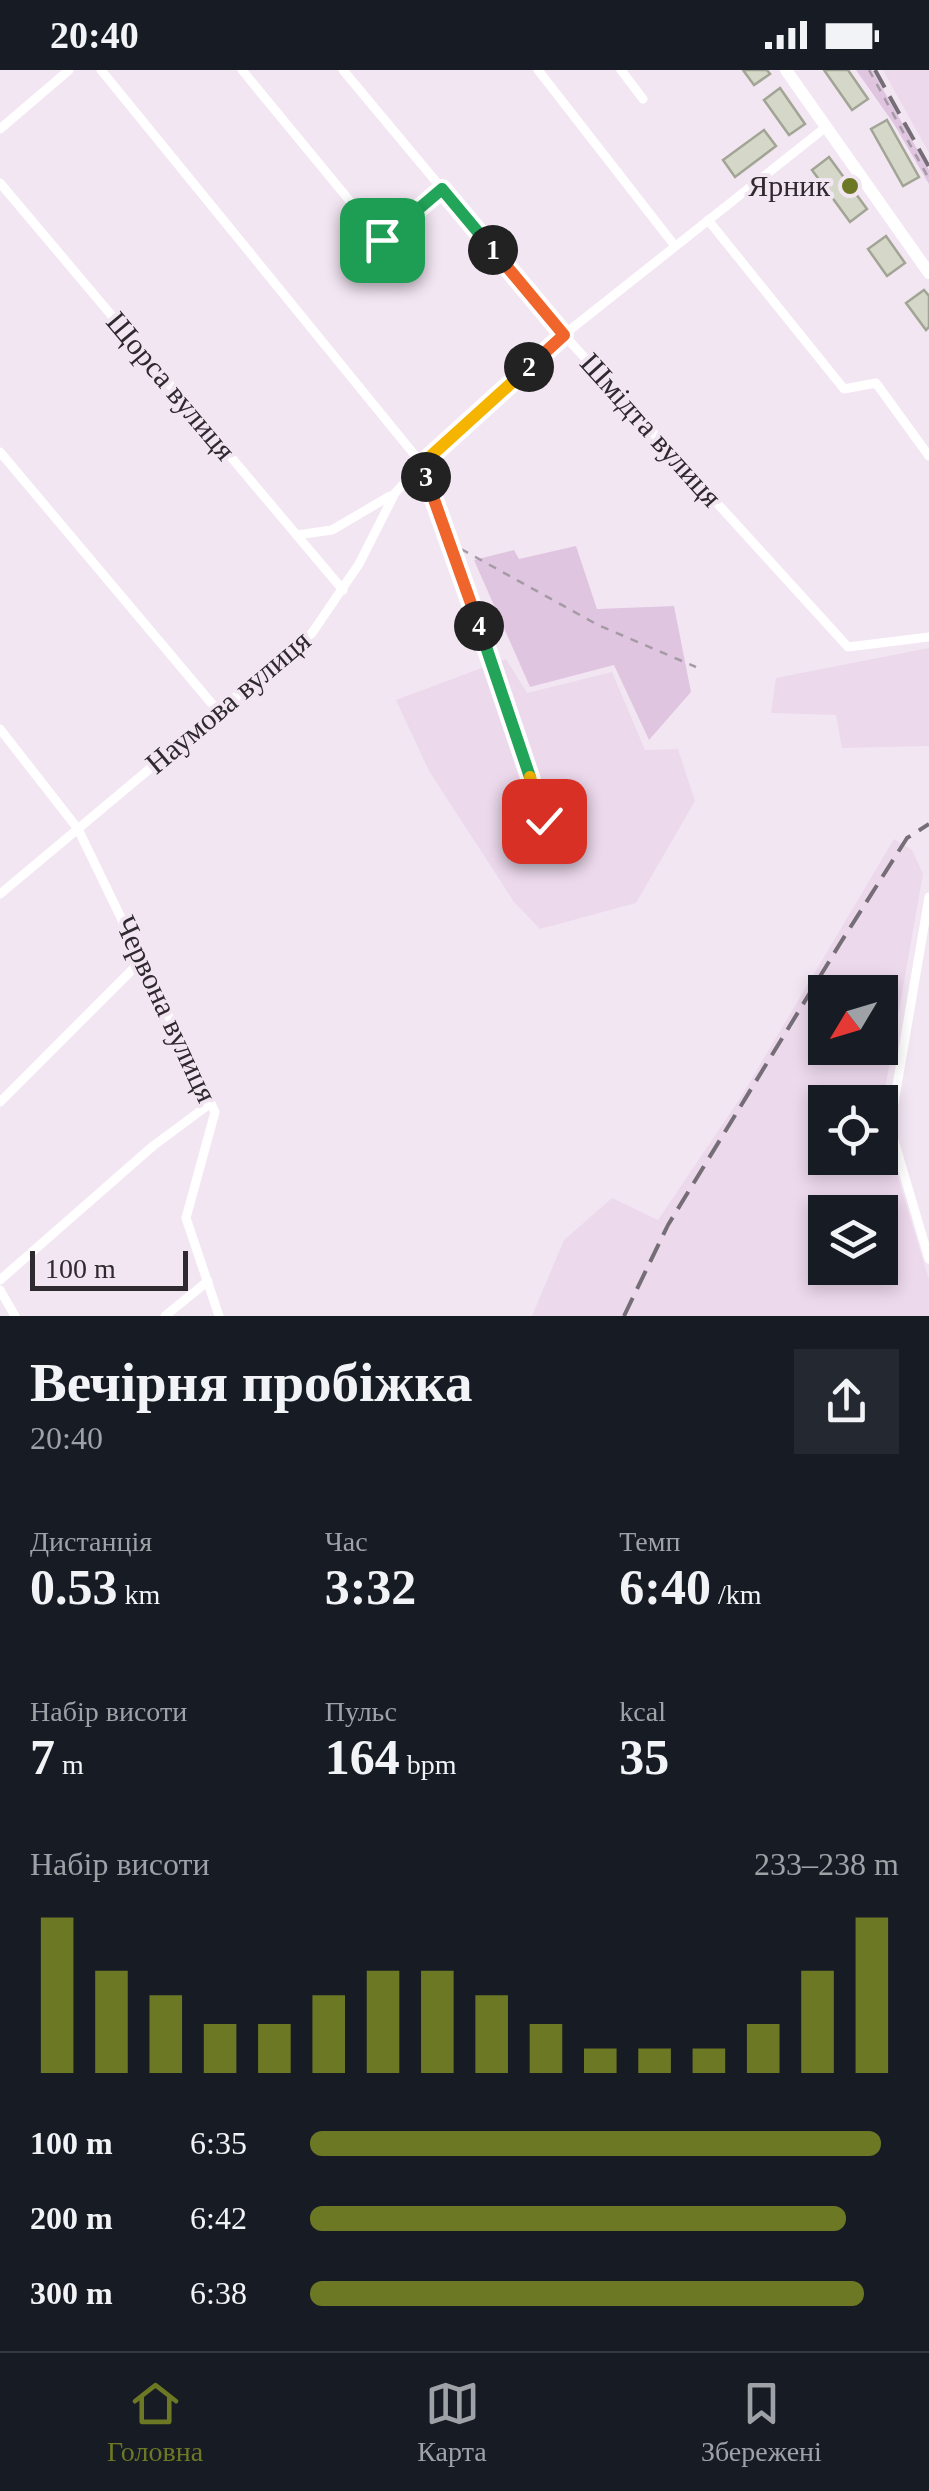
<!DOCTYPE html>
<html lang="uk">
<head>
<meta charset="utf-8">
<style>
	body { margin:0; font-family:Georgia,serif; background:#242831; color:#f1f3f6; height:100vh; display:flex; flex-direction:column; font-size:38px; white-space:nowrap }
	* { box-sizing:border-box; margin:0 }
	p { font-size:32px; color:#9ea1a6 }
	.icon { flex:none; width:55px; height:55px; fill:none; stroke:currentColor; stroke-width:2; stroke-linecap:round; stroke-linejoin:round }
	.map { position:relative; height:1246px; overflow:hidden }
	.sheet { display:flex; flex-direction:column; background:#171b24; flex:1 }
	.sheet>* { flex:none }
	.needle { width:65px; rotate:232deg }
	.controls { position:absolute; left:808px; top:905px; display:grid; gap:20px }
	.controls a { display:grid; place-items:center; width:90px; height:90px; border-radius:0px; background:#171b24; box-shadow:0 5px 15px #0003; font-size:50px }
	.scale { position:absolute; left:30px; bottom:25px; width:158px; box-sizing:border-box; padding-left:10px; border:5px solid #2f2a2f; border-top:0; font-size:28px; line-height:35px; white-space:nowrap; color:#2f2a2f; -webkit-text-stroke:8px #f3e6f3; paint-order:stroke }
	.pin { position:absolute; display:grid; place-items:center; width:85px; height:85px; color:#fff; margin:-42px; border-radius:20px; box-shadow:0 5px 15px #0006 }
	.km { position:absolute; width:50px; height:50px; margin:-25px; border-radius:50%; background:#222; color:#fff; font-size:28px; line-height:50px; text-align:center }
	.round { display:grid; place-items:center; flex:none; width:105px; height:105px; border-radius:0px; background:#242831 }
	.overview { display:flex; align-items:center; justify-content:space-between; height:170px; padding:0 30px }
	h1 { font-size:55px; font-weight:700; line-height:75px }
	.metrics { display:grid; grid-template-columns:repeat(3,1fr); gap:15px; height:170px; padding:10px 30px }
	.metrics div { display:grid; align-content:center }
	.metrics b { font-size:50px; font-weight:700 }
	.metrics small { font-size:28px; font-weight:400 }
	.metrics p { font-size:28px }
	.chart { height:280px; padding:20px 30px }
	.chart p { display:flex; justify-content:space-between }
	.chart svg { width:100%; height:180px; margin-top:10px; stroke:#6d7824; stroke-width:6 }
	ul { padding:0 30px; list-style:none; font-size:32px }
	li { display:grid; grid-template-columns:160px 120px 1fr; align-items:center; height:75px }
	li i { height:25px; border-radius:12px; background:#6d7824 }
	.status { display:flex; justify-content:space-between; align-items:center; height:70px; padding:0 50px; background:#171b24; direction:ltr }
	.status svg { height:28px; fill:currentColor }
	.menu { display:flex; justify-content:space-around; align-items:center; height:140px; border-top:2px solid #363941; background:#171b24; font-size:28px; color:#9ea1a6 }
	.menu a { display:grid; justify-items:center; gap:5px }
	.menu .active { color:#6d7824 }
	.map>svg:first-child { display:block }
	.built { fill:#ecd9ec; fill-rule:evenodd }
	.green { fill:#e0c5e1 }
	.building { fill:#d5d8c8; stroke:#a2a595; stroke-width:2.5 }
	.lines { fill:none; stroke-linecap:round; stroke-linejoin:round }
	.path { stroke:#a59ba5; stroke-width:2.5; stroke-dasharray:8 8; stroke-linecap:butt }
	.lane { stroke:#fff; stroke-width:5 }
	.street { stroke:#fff; stroke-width:9 }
	.secondary { stroke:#fff; stroke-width:12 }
	.rail { stroke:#766e76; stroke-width:4; stroke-dasharray:20 10; stroke-linecap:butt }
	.split-1-casing { stroke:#fff; stroke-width:20 }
	.split-2-casing { stroke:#fff; stroke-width:20 }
	.split-3-casing { stroke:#fff; stroke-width:20 }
	.split-4-casing { stroke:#fff; stroke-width:20 }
	.split-5-casing { stroke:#fff; stroke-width:20 }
	.split-6-casing { stroke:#fff; stroke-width:20 }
	.split-1 { stroke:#22a559; stroke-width:12 }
	.split-2 { stroke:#f0652b; stroke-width:12 }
	.split-3 { stroke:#f5b400; stroke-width:12 }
	.split-4 { stroke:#f0652b; stroke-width:12 }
	.split-5 { stroke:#22a559; stroke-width:12 }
	.split-6 { stroke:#f5b400; stroke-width:12 }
	.poi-dot { fill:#6d7824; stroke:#f3e6f3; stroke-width:4 }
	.labels { text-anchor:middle; stroke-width:8; stroke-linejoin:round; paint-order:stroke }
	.poi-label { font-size:30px; fill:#2f2a2f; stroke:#f3e6f3; text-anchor:end }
	.street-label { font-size:30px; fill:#2f2a2f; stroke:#f3e6f3 }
</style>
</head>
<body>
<div class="status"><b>20:40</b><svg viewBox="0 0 49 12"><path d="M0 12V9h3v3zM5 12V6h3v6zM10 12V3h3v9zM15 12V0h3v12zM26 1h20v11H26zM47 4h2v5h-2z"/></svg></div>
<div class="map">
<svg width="929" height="1246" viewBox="0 0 929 1246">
	<rect width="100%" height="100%" fill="#f3e6f3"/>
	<g class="built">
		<polygon points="883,0 929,0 929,83"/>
		<polygon points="929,578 929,676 842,678 836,645 771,643 776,608"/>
		<polygon points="506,589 527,623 612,602 645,680 678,679 695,731 636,833 540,859 514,832 429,701 396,630"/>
		<path d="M894 769 912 780 923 804 880 1048 929 1210V1246H532L564 1170 612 1128 658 1150 741 1027ZM880 922V978H825V922ZM880 1032V1088H825V1032ZM880 1142V1198H825V1142Z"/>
	</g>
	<g class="green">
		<polygon points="856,0 872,0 929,100 929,114 894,54"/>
		<polygon points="576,476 597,539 674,536 691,622 649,670 614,595 530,617 474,490 514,480 519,489"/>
	</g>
	<g class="building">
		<polygon points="743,0 767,0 770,4 754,15"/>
		<polygon points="824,0 848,0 868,29 852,40"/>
		<polygon points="780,18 805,54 789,65 764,30"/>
		<polygon points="887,50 919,107 903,116 871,59"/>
		<polygon points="764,60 776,76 735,107 723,90"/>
		<polygon points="829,87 867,139 850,152 812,100"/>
		<polygon points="886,166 905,193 887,206 868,179"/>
		<polygon points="924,220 929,226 929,257 926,260 906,233"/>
	</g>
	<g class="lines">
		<g class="path">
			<polyline points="869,0 929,109"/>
			<polyline points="461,479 598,555 696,597"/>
		</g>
		<polyline class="lane" points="422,394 544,751"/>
		<g class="street">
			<polyline points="101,0 422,394"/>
			<polyline points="242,0 382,170 442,119"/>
			<polyline points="343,0 564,265 848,577 929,567"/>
			<polyline points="538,0 675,176"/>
			<polyline points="621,0 643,29"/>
			<polyline points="0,59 69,0"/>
			<polyline points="0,113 343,520"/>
			<polyline points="708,150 844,319 876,313 929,386"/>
			<polyline points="0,382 218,641"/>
			<polyline points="297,465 332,460 390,426"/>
			<polyline points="0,659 78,759 215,1042 186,1148 219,1246"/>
			<polyline points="0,824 312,563 359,494 395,423 422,394 566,263 826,57"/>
			<polyline points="929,827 890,1057 929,1189"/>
			<polyline points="0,1032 144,888"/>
			<polyline points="0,1210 153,1076 211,1033"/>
			<polyline points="0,1220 15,1246"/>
			<polyline points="165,1246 208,1211"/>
		</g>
		<polyline class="secondary" points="786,0 929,203"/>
		<g class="rail">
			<polyline points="875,0 929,97"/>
			<polyline points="624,1246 668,1155 841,872 907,768 929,754"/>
		</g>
	</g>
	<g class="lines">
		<g class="split-1-casing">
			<polyline id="split-1" points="382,170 442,119 493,180"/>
		</g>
		<g class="split-2-casing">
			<polyline id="split-2" points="493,180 564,265 529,297"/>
		</g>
		<g class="split-3-casing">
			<polyline id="split-3" points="426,407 422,394 529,297"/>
		</g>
		<g class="split-4-casing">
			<polyline id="split-4" points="426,407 479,556"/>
		</g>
		<g class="split-5-casing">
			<polyline id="split-5" points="479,556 530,707"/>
		</g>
		<g class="split-6-casing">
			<polyline id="split-6" points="530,707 544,751"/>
		</g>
		<use href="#split-1" class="split-1"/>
		<use href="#split-2" class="split-2"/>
		<use href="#split-3" class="split-3"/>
		<use href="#split-4" class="split-4"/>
		<use href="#split-5" class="split-5"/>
		<use href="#split-6" class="split-6"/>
	</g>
	<circle class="poi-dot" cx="850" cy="116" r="10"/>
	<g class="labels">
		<g class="poi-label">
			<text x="830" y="126">Ярник</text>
		</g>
		<g class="street-label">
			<text transform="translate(171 316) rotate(50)" y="10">Щорса вулиця</text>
			<text transform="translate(651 360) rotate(48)" y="10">Шмідта вулиця</text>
			<text transform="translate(228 632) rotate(-40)" y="10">Наумова вулиця</text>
			<text transform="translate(166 939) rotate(65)" y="10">Червона вулиця</text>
		</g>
	</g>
</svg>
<div class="controls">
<a><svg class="needle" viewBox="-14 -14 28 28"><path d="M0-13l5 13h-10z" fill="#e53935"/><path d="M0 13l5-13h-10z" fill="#9ea1a6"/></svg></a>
<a><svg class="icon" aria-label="locate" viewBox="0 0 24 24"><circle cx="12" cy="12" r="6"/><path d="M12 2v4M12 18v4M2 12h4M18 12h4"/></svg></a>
<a><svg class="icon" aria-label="layers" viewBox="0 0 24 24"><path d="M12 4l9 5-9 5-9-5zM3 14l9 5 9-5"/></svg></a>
</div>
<div class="scale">100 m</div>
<div class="pin" style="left:382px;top:170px;background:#1e9e55"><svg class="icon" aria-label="arrive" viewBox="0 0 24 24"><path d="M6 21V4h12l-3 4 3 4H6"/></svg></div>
<div class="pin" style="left:544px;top:751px;background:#d93025"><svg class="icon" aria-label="check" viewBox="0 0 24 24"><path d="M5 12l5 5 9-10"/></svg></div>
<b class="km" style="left:493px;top:180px">1</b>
<b class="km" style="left:529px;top:297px">2</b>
<b class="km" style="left:426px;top:407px">3</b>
<b class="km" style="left:479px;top:556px">4</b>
</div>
<section class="sheet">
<div class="overview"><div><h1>Вечірня пробіжка</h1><p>20:40</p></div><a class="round"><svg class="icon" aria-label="share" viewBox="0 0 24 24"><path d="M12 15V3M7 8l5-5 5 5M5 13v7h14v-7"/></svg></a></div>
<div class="metrics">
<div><p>Дистанція</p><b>0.53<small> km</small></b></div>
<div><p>Час</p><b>3:32</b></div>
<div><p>Темп</p><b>6:40<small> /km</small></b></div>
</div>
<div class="metrics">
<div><p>Набір висоти</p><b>7<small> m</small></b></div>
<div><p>Пульс</p><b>164<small> bpm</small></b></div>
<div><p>kcal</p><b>35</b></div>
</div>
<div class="chart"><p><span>Набір висоти</span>233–238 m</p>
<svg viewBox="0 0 160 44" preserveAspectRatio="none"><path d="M5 44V6M15 44V19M25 44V25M35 44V32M45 44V32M55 44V25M65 44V19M75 44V19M85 44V25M95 44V32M105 44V38M115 44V38M125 44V38M135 44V32M145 44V19M155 44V6"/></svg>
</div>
<ul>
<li><b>100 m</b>6:35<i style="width:97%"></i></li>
<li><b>200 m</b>6:42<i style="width:91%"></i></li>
<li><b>300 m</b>6:38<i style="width:94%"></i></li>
</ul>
</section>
<nav class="menu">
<a class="active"><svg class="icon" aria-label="home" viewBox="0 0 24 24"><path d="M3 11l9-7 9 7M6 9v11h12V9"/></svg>Головна</a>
<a><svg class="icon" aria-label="map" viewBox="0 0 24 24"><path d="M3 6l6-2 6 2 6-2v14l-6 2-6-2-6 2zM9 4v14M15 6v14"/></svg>Карта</a>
<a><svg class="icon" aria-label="saved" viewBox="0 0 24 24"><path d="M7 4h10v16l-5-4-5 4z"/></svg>Збережені</a>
</nav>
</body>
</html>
